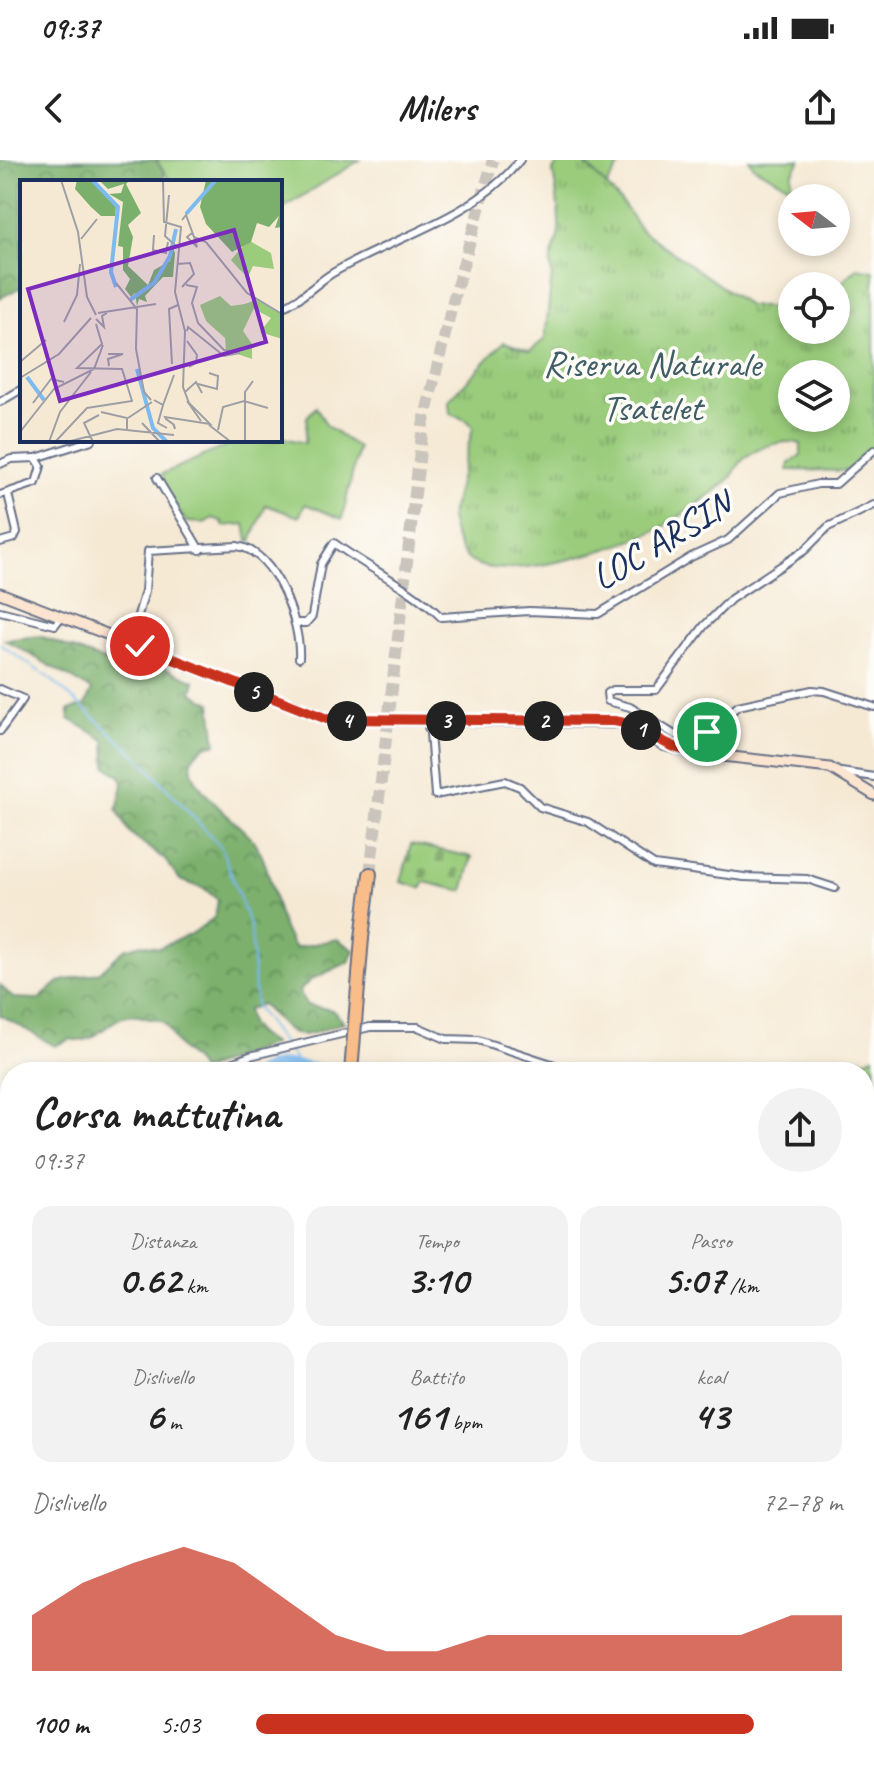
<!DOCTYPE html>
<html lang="it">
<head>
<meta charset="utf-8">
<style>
	body { margin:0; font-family:Caveat,sans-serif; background:#f2f2f2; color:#222; height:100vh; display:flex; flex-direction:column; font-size:30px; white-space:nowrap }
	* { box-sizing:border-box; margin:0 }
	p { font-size:26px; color:#767676 }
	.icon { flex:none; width:44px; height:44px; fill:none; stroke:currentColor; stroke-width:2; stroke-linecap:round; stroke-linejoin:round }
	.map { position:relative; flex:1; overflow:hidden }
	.panel { position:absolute; left:0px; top:902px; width:874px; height:708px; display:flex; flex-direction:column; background:#fff; border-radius:32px 32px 0 0; box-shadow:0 4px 12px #0003 }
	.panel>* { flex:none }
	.needle { width:52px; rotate:286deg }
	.buttons { position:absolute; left:778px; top:24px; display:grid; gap:16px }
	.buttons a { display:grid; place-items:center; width:72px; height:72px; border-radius:50%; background:#fff; box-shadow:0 4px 12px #0003; font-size:40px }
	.pin { position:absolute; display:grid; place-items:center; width:68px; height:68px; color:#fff; margin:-34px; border:4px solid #fff; border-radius:50%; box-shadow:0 2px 8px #0007 }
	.km { position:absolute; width:40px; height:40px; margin:-20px; border-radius:50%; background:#222; color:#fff; font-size:22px; line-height:40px; text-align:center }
	.round { display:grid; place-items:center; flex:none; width:84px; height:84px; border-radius:42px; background:#f2f2f2 }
	.summary { display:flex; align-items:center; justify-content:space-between; height:136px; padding:0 32px }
	h1 { font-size:44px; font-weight:700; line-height:60px }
	.metrics { display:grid; grid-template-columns:repeat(3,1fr); gap:12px; height:136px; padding:8px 32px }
	.metrics div { display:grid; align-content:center; border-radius:20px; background:#f2f2f2; text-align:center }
	.metrics b { font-size:40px; font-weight:700 }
	.metrics small { font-size:22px; font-weight:400 }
	.metrics p { font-size:22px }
	.chart { height:224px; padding:16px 32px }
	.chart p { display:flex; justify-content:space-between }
	.chart svg { width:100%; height:144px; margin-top:8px; fill:#c8321e; opacity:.7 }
	ul { padding:0 32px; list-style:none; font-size:26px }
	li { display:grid; grid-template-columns:128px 96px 1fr; align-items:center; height:60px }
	li i { height:20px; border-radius:10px; background:#c8321e }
	.status { display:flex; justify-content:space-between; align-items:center; height:56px; padding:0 40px; background:#fff; direction:ltr }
	.status svg { height:22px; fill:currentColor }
	header { display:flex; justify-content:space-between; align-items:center; height:104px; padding:0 32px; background:#fff; font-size:36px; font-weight:700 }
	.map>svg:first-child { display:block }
	.green { fill:#9acc7c; stroke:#5a7e6d; stroke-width:2 }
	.forest { fill:url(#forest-crowns); stroke:#4b7065; stroke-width:2 }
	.cemetery { fill:url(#cemetery-stones); stroke:#5a7e6d; stroke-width:2 }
	.park { fill:url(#park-tufts); stroke:#5a7e6d; stroke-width:2; fill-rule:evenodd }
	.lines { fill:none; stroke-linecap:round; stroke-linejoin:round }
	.stream { stroke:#7cbaef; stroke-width:2 }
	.river { stroke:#7cbaef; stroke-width:12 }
	.motorway-tunnel { stroke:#c9c4bc; stroke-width:12; stroke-dasharray:12 6; stroke-linecap:butt }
	.minor-casing { stroke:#677087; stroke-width:10 }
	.secondary-casing { stroke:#677087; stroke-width:13 }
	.motorway-casing { stroke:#677087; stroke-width:16 }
	.minor { stroke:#fff; stroke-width:6 }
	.secondary { stroke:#fce5d0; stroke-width:9 }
	.motorway { stroke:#f8bd89; stroke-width:12 }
	.motorway-bridge-casing { stroke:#677087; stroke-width:16; stroke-linecap:butt }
	.motorway-bridge { stroke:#f8bd89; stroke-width:12 }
	.route-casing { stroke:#fff; stroke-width:16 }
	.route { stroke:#c8321e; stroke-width:10 }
	.labels { text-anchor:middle; stroke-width:7; stroke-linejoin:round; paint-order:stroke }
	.park-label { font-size:38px; fill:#415e67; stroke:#fdfcf7 }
	.street-label { font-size:38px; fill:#1b2f5e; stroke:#fdfcf7 }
	.inset-river { fill:none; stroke:#7cbaef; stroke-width:4 }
	.inset-road { fill:none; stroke:#9e9fa5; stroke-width:2 }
	.view { fill:#7b2cbf; fill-opacity:0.15; stroke:#7b2cbf; stroke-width:4 }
	.inset-edge { fill:none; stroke:#1b2f5e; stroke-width:4 }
</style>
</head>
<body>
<div class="status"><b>09:37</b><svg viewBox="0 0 49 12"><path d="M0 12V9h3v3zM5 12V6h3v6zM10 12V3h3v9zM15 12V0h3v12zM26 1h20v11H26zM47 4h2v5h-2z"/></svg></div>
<header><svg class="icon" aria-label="back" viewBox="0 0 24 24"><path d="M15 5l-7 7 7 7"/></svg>Milers<svg class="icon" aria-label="share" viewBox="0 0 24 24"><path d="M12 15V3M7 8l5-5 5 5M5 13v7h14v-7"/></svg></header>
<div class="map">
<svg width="874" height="1610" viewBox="0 0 874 1610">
	<defs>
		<pattern id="forest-crowns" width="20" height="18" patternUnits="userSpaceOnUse" patternTransform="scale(2)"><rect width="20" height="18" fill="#7bb06c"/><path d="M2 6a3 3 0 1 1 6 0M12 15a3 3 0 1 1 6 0" fill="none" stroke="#64905c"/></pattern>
		<pattern id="cemetery-stones" width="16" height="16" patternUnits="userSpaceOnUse" patternTransform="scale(2)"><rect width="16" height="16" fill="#9acc7c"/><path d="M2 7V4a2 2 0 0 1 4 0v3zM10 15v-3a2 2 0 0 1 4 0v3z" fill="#7da669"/></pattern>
		<pattern id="park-tufts" width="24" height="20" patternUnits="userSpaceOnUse" patternTransform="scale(2)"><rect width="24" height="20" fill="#9acc7c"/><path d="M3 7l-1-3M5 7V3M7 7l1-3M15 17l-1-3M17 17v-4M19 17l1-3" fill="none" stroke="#7da669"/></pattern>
	</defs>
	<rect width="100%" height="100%" fill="#fdfcf7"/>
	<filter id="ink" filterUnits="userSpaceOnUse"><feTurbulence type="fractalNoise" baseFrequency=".0125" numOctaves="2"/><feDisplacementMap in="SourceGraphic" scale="16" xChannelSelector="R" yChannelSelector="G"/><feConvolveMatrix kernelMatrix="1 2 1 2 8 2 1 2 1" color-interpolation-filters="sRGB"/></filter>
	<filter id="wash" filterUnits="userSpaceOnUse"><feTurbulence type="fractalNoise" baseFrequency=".006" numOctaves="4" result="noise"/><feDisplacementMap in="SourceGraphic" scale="32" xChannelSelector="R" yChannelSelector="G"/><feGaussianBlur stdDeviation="1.8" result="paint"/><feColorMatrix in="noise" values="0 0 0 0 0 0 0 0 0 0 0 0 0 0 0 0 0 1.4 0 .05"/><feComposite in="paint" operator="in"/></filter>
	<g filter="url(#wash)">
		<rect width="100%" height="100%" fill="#f5e9d4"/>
		<g class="green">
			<polygon points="156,0 360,0 280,50 280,22 171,22"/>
			<polygon points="560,0 623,0 596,43 559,75 560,46 553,11"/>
			<polygon points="749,0 800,0 792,14 791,27 754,7"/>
			<polygon points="316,247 327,266 358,288 342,359 305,344 299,357 266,345 251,381 248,380 245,364 223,366 223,362 213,358 204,363 186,362 161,321 162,314 240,280 280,280 280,277 305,283 307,257"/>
		</g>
		<g class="forest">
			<polygon points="0,0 156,0 164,12 163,22 22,22 22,127 0,138"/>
			<path d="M40 476 104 501 113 502 119 493 164 507 195 521 192 533 211 543 216 584C207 584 200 588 195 595 175 621 243 664 255 683 275 713 272 758 295 788L337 779 354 790 349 802 312 819 299 831 306 845 332 850 344 862C291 882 299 881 261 844L247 850 250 863 259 875 273 884 201 911C195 899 185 895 177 884 172 878 170 868 164 863 158 858 152 860 146 858 108 845 104 888 70 879L55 886 0 855V825L13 838 39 839 59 822 100 812 125 789 142 784 159 788 193 773 215 757 218 740 205 729 180 720 165 700 130 673 117 650 123 624 120 616 106 606 105 580 69 559V550L85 545 92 530 5 480Z"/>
		</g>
		<polygon class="cemetery" points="411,684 472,697 463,731 424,722 422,728 401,722"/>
		<g class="park">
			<path d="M560 0H582L623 44 641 70 749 146 792 149V170H836V128L857 108 874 111V287L850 311 788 310 789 303 801 295V284C785 278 763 286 749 295 739 300 737 310 730 318 718 331 686 352 671 362 639 384 506 424 472 402 459 394 453 373 450 359L473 267 468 261 450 253 449 240 504 182 530 191 545 179 552 113C547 97 558 86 559 70 560 49 556 31 553 11ZM792 214H836V258H792Z"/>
			<polygon points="874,896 874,972 864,970 864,912 791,912 844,897 866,899"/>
		</g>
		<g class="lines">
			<polyline class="stream" points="0,484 53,521 137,596 221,687 251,769 256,847 298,904"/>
			<g class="river">
				<path d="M261 912C285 900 302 907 327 912"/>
				<path d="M398 912C440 899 486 897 528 912"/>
				<polyline points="0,959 10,963"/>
				<polyline points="864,996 874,998"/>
			</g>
		</g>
	</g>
	<g filter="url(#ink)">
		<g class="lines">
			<g class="motorway-tunnel">
				<polyline points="370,714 423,266 454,137 493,0"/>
				<polyline points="215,1610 222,1600"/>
			</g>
			<g class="minor-casing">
				<g id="minor">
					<path d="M280 148C300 141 314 125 331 114 394 76 472 60 520 0"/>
					<polyline points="0,242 22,229"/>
					<polyline points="36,298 92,280"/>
					<polyline points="0,304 11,299 36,298 41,306 36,323 0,335"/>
					<polyline points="157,318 200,390"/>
					<polyline points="0,382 14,378 17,372 8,334"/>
					<polyline points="0,451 55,465 61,457"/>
					<path d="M296 463H306L312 456 321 404 334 383C369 409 410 427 441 457L529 451 598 454 691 397 728 380 780 333 818 324H836L874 290"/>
					<path d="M130 483 145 431 148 391 237 386C276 391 301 464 299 498"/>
					<polyline points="0,529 23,539 0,571"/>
					<polyline points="426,561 430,573 435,635 505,621 520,627 540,647 588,662 654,705 744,717 807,719 835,728"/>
					<polyline points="707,572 738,546 812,530 824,531 874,547"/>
					<polyline points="712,593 704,570 675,575 630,547 608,541 607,533 613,530 656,530 704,466 731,439 805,390 828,367 874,345"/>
					<polyline points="841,612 874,617"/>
					<polyline points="207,912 250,896 370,867 418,867 446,879 478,880 576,912"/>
					<polyline points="864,974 874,976"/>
					<polyline points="0,1228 10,1232"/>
					<polyline points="864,1504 874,1519"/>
					<polyline points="865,1505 874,1492"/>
					<polyline points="419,1600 429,1610"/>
					<polyline points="694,1600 695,1610"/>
					<polyline points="769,1600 772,1610"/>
				</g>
			</g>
			<g class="secondary-casing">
				<g id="secondary">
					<polyline points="0,433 327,559 626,563 663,585 687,592 830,608 874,635"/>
					<polyline points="864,1085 874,1081"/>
					<polyline points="0,1164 10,1171"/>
					<polyline points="547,1600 549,1610"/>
				</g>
			</g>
			<g class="motorway-casing">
				<polyline id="motorway" points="362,778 370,714"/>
			</g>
			<use href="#minor" class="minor"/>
			<use href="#secondary" class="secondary"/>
			<use href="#motorway" class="motorway"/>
			<g class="motorway-bridge-casing">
				<polyline id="motorway-bridge" points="351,912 362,778"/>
			</g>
			<use href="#motorway-bridge" class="motorway-bridge"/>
		</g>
	</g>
	<g class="lines" filter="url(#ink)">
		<g class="route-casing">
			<path id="route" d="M140 486 327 559 614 561C654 566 661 594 712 593L707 572"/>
		</g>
		<use href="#route" class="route"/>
	</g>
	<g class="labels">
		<g class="park-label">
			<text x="652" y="216">Riserva Naturale<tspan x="652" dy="44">Tsatelet</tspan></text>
		</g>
		<g class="street-label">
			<text transform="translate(661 380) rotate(-31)" y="13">LOC ARSIN</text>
		</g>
	</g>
	<g transform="translate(20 20)">
		<rect width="262" height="262" fill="#f5e9d4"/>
		<path d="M228 60 251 73 254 89 233 86 228 97 219 89 211 80ZM238 119 262 134V159L240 152 251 138 225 124Z" fill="#9acc7c"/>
		<path d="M57 0H70L85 11 96 26 95 36H81L71 27 55 9ZM110 0 106 4 121 33 108 45 113 57 108 86 128 105 134 90 150 81 153 68 155 73 153 97H143L125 116 127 122 119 119 117 126 115 113 111 117 105 109 110 99 103 90V67L98 66 103 22 89 14 101 13 104 4 88 9 81 2ZM186 0H262V47L255 48 259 36 249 47 237 43 231 62 212 72 186 44 180 27Z" fill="#7bb06c"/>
		<path d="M200 116 211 126 237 122 223 151 232 164V179L206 170 205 158 186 141 180 125Z" fill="#9acc7c"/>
		<path class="inset-river" d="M72 0 98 27 91 92 96 107M166 34 196 0M110 120 134 103 150 76 156 49M117 189 133 248 147 262M7 197 24 220"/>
		<path class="inset-road" d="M41 0 58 52 67 117 76 135M143 0 144 42 161 47 155 112 165 151 163 207 169 223 190 244 145 237 146 239 153 244 154 245 155 249 153 244M149 15 145 56 157 67M162 40 166 35 174 57 186 62 227 113 262 134M172 53 167 57 177 67 174 57M134 55 133 70 146 73 148 62M61 59 77 39M157 84 170 83 174 94 162 107M96 103 117 129 116 169 124 212 131 220M166 105 177 107 172 123 178 143 204 170 220 173 204 176 168 147 167 151M78 133 136 124M76 139 84 147 82 136 87 133M44 142 57 115 60 84M167 161 177 175 176 183 169 187M88 174H103L88 179 89 186M0 182 26 160M152 184 149 129 158 125M0 198 39 174 71 138M178 204 197 209 198 196 189 193M165 212 176 202 182 213M134 220 143 225 138 243 147 248M167 221 181 241M13 223 31 199 44 202M143 225 154 195M81 232 107 238V249M108 238 132 222M122 243 140 262M189 245 211 262M198 250 203 227 224 221 248 228M0 252 34 209 74 189 83 165M29 262 40 232 71 192M35 262 67 228 112 221 102 189 57 188 82 164 76 144M47 262 97 249 154 255M73 262 64 243 79 235M225 262V212L233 201"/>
		<path class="view" d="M214 50 246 162 40 221 8 109Z"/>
		<rect width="262" height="262" class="inset-edge"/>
	</g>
</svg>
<div class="buttons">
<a><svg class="needle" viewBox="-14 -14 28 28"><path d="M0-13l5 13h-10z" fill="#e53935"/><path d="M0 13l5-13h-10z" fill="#767676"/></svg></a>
<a><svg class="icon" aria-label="locate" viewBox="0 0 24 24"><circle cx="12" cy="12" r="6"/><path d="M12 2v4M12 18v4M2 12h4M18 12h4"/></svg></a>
<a><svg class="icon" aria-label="layers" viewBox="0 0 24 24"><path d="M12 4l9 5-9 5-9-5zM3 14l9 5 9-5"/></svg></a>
</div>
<div class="pin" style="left:707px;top:572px;background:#1e9e55"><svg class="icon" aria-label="arrive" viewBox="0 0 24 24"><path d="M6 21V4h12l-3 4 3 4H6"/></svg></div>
<div class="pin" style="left:140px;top:486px;background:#d93025"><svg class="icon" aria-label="check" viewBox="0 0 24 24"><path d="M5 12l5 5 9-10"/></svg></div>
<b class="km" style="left:641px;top:570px">1</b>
<b class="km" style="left:544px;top:561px">2</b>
<b class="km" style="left:446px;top:561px">3</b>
<b class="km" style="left:347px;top:561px">4</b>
<b class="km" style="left:254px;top:532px">5</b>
<section class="panel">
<div class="summary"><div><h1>Corsa mattutina</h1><p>09:37</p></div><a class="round"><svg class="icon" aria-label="share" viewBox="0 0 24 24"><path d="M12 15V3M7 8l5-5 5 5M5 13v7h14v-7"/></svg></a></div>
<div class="metrics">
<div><p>Distanza</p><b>0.62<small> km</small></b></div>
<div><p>Tempo</p><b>3:10</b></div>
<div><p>Passo</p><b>5:07<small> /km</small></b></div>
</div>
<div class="metrics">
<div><p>Dislivello</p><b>6<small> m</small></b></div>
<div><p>Battito</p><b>161<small> bpm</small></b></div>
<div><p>kcal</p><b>43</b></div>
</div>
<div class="chart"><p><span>Dislivello</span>72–78 m</p>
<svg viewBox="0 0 160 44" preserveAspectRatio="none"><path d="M0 44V27L10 17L20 11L30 6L40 11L50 22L60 33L70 38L80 38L90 33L100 33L110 33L120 33L130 33L140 33L150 27L160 27V44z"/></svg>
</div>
<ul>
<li><b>100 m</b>5:03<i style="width:85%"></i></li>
</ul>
</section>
</div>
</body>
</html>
